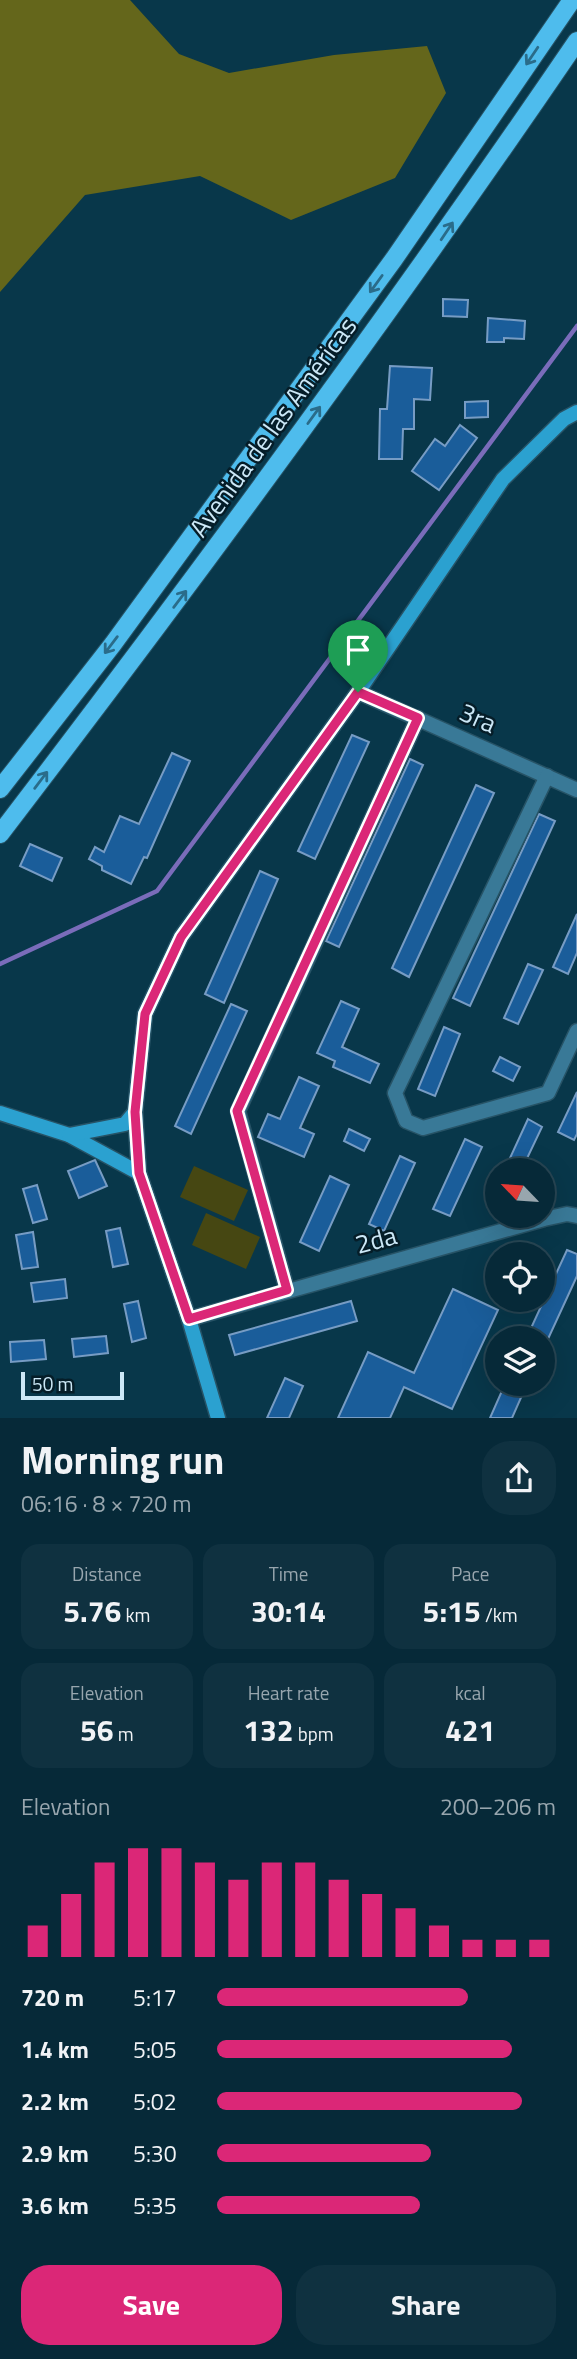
<!DOCTYPE html>
<html lang="en">
<head>
<meta charset="utf-8">
<style>
	body { margin:0; font-family:"Titillium Web",sans-serif; background:#0f3140; color:#f1f3f6; height:100vh; display:flex; flex-direction:column; font-size:26px; white-space:nowrap }
	* { box-sizing:border-box; margin:0 }
	p { font-size:23px; color:#98a6ae }
	.icon { flex:none; width:38px; height:38px; fill:none; stroke:currentColor; stroke-width:2; stroke-linecap:round; stroke-linejoin:round }
	.map { position:relative; height:1418px; overflow:hidden }
	.side { display:flex; flex-direction:column; background:#062938; flex:1 }
	.side>* { flex:none }
	.needle { width:46px; rotate:295deg }
	.buttons { position:absolute; left:485px; top:1158px; display:grid; gap:14px }
	.buttons a { display:grid; place-items:center; width:70px; height:70px; border-radius:50%; background:#062938; box-shadow:0 7px 28px #0002,0 0 0 2px #274553; font-size:35px }
	.scale { position:absolute; left:21px; bottom:18px; width:103px; box-sizing:border-box; padding-left:7px; border:4px solid #cce8f7; border-top:0; font-size:19px; line-height:24px; white-space:nowrap; color:#cce8f7; -webkit-text-stroke:5px #051d28; paint-order:stroke }
	.pin { position:absolute; display:grid; place-items:center; width:60px; height:60px; color:#fff; margin:-72px -30px; border-radius:50% 50% 50% 0; rotate:-45deg; box-shadow:0 0 7px #0007 }
	.pin .icon { rotate:45deg }
	.round { display:grid; place-items:center; flex:none; width:74px; height:74px; border-radius:28px; background:#0f3140 }
	.headline { display:flex; align-items:center; justify-content:space-between; height:119px; padding:0 21px }
	h1 { font-size:38px; font-weight:700; line-height:52px }
	.metrics { display:grid; grid-template-columns:repeat(3,1fr); gap:10px; height:119px; padding:7px 21px }
	.metrics div { display:grid; align-content:center; border-radius:18px; background:#0f3140; text-align:center }
	.metrics b { font-size:30px; font-weight:700 }
	.metrics small { font-size:19px; font-weight:400 }
	.metrics p { font-size:19px }
	.chart { height:196px; padding:14px 21px }
	.chart p { display:flex; justify-content:space-between }
	.chart svg { width:100%; height:126px; margin-top:7px; stroke:#db2777; stroke-width:6 }
	.primary-button { display:flex; gap:14px; margin-top:auto; padding:14px 21px }
	.primary-button a { flex:1; height:80px; border-radius:28px; background:#db2777; color:#fff; font-size:28px; font-weight:700; line-height:80px; text-align:center }
	.primary-button a+a { background:#0f3140; color:#f1f3f6 }
	ul { padding:0 21px; list-style:none; font-size:23px }
	li { display:grid; grid-template-columns:112px 84px 1fr; align-items:center; height:52px }
	li i { height:18px; border-radius:9px; background:#db2777 }
	.map>svg:first-child { display:block }
	.green { fill:#464712 }
	.forest { fill:#64661b }
	.lines { fill:none; stroke-linecap:round; stroke-linejoin:round }
	.stream { stroke:#7a6cba; stroke-width:4.5 }
	.building { fill:#1a5d9a; stroke:#779cc4; stroke-width:2 }
	.street-casing { stroke:#275366; stroke-width:17 }
	.secondary-casing { stroke:#275366; stroke-width:17 }
	.primary-casing { stroke:#275366; stroke-width:20 }
	.street { stroke:#397997; stroke-width:14 }
	.secondary { stroke:#2ba1d0; stroke-width:14 }
	.primary { stroke:#4ebced; stroke-width:18 }
	.oneway { stroke:#2a6c8a }
	.route-casing { stroke:#fff; stroke-width:14 }
	.route { stroke:#db2777; stroke-width:9 }
	.labels { text-anchor:middle; stroke-width:5; stroke-linejoin:round; paint-order:stroke }
	.street-label { font-size:26px; fill:#cce8f7; stroke:#051d28 }
</style>
</head>
<body>
<div class="map">
<svg width="577" height="1418" viewBox="0 0 577 1418">
	<rect width="100%" height="100%" fill="#08374a"/>
	<g class="green">
		<polygon points="194,1166 248,1190 234,1221 180,1197"/>
		<polygon points="206,1213 260,1237 246,1269 192,1245"/>
	</g>
	<polygon class="forest" points="0,0 130,0 179,54 229,73 334,55 427,46 446,93 395,178 291,220 200,176 85,195 0,292"/>
	<g class="lines">
		<polyline class="stream" points="0,964 157,891 577,326"/>
	</g>
	<g class="building">
		<polygon points="443,299 468,300 467,317 443,316"/>
		<polygon points="488,318 525,321 524,339 504,338 504,342 487,342"/>
		<polygon points="390,366 432,368 430,400 414,399 414,429 403,429 402,459 379,459 380,409 387,409"/>
		<polygon points="488,401 488,417 465,418 465,402"/>
		<polygon points="460,425 477,438 439,490 412,471 435,439 445,446"/>
		<polygon points="352,735 369,742 315,859 298,851"/>
		<polygon points="172,753 190,761 147,858 144,857 131,884 102,870 102,866 89,859 95,847 104,852 120,816 139,824"/>
		<polygon points="410,759 423,765 339,947 326,941"/>
		<polygon points="476,785 494,793 409,977 392,968"/>
		<polygon points="539,814 555,821 470,1006 453,998"/>
		<polygon points="30,844 62,858 52,881 20,866"/>
		<polygon points="260,871 278,879 224,1003 205,994"/>
		<polygon points="577,914 577,953 568,974 553,967"/>
		<polygon points="528,964 543,970 518,1024 504,1018"/>
		<polygon points="341,1001 359,1009 342,1047 379,1064 370,1083 333,1067 335,1061 317,1053"/>
		<polygon points="231,1004 247,1011 191,1134 175,1126"/>
		<polygon points="444,1027 460,1034 435,1096 418,1089"/>
		<polygon points="500,1057 520,1067 513,1081 493,1071"/>
		<polygon points="299,1077 319,1086 300,1128 314,1134 304,1157 258,1137 268,1114 280,1119"/>
		<polygon points="577,1092 577,1134 574,1140 558,1132"/>
		<polygon points="528,1119 542,1127 521,1171 504,1171"/>
		<polygon points="349,1129 370,1139 364,1151 344,1141"/>
		<polygon points="465,1139 482,1147 450,1216 433,1209"/>
		<polygon points="400,1156 415,1163 384,1231 369,1224"/>
		<polygon points="95,1160 107,1186 79,1198 68,1171"/>
		<polygon points="330,1176 349,1185 319,1251 300,1242"/>
		<polygon points="37,1185 47,1219 33,1223 23,1189"/>
		<polygon points="120,1228 128,1264 113,1267 106,1231"/>
		<polygon points="33,1232 38,1267 22,1269 16,1235"/>
		<polygon points="567,1250 577,1254 577,1276 548,1339 526,1339"/>
		<polygon points="65,1279 67,1298 34,1302 31,1283"/>
		<polygon points="453,1289 498,1310 452,1409 404,1387 390,1418 338,1418 368,1352 414,1373"/>
		<polygon points="138,1301 146,1338 132,1342 124,1304"/>
		<polygon points="351,1301 357,1321 235,1355 229,1335"/>
		<polygon points="106,1336 108,1353 74,1357 72,1339"/>
		<polygon points="44,1340 46,1359 11,1362 10,1342"/>
		<polygon points="285,1378 303,1386 289,1418 267,1418"/>
		<polygon points="505,1384 527,1384 512,1418 490,1418"/>
	</g>
	<g class="lines">
		<g class="street-casing">
			<g id="street">
				<polyline points="358,692 577,790"/>
				<polyline points="547,776 395,1093 406,1121 423,1128 548,1093 577,1031"/>
				<polyline points="287,1290 238,1111 418,718"/>
				<polyline points="189,1319 544,1219 567,1214 577,1216"/>
			</g>
		</g>
		<g class="secondary-casing">
			<g id="secondary">
				<polyline points="0,1113 69,1135 139,1173"/>
				<polyline points="69,1135 125,1124 135,1112"/>
				<polyline points="218,1418 189,1319 139,1173 135,1112 145,1014 181,937 358,692 503,479 564,419 577,412"/>
			</g>
		</g>
		<g class="primary-casing">
			<g id="primary">
				<polyline points="0,789 113,644 394,259 572,0"/>
				<path d="M0 834C199 574 393 311 577 41"/>
			</g>
		</g>
		<use href="#street" class="street"/>
		<use href="#secondary" class="secondary"/>
		<use href="#primary" class="primary"/>
	</g>
	<defs><path id="oneway-shaft" d="M-6 0H5M1.5-3L5.5 0L1.5 3" fill="none" stroke-width="1.6" stroke-linecap="round" stroke-linejoin="round" transform="scale(1.75)"/></defs>
	<g class="oneway">
		<use href="#oneway-shaft" transform="translate(532 56) rotate(124)"/>
		<use href="#oneway-shaft" transform="translate(447 231) rotate(-56)"/>
		<use href="#oneway-shaft" transform="translate(376 284) rotate(126)"/>
		<use href="#oneway-shaft" transform="translate(314 415) rotate(-54)"/>
		<use href="#oneway-shaft" transform="translate(180 599) rotate(-53)"/>
		<use href="#oneway-shaft" transform="translate(111 645) rotate(127)"/>
		<use href="#oneway-shaft" transform="translate(41 780) rotate(-53)"/>
	</g>
	<g class="lines">
		<g class="route-casing">
			<polygon id="route" points="358,692 418,718 237,1111 287,1290 189,1319 139,1173 135,1112 145,1014 181,937"/>
		</g>
		<use href="#route" class="route"/>
	</g>
	<g class="labels">
		<g class="street-label">
			<text transform="translate(273 427) rotate(-54)" y="9">Avenida de las Américas</text>
			<text transform="translate(478 718) rotate(24)" y="9">3ra</text>
			<text transform="translate(376 1240) rotate(-15)" y="9">2da</text>
		</g>
	</g>
</svg>
<div class="buttons">
<a><svg class="needle" viewBox="-14 -14 28 28"><path d="M0-13l5 13h-10z" fill="#e53935"/><path d="M0 13l5-13h-10z" fill="#98a6ae"/></svg></a>
<a><svg class="icon" aria-label="locate" viewBox="0 0 24 24"><circle cx="12" cy="12" r="6"/><path d="M12 2v4M12 18v4M2 12h4M18 12h4"/></svg></a>
<a><svg class="icon" aria-label="layers" viewBox="0 0 24 24"><path d="M12 4l9 5-9 5-9-5zM3 14l9 5 9-5"/></svg></a>
</div>
<div class="scale">50 m</div>
<div class="pin" style="left:358px;top:692px;background:#1e9e55"><svg class="icon" aria-label="arrive" viewBox="0 0 24 24"><path d="M6 21V4h12l-3 4 3 4H6"/></svg></div>
</div>
<section class="side">
<div class="headline"><div><h1>Morning run</h1><p>06:16 · 8 × 720 m</p></div><a class="round"><svg class="icon" aria-label="share" viewBox="0 0 24 24"><path d="M12 15V3M7 8l5-5 5 5M5 13v7h14v-7"/></svg></a></div>
<div class="metrics">
<div><p>Distance</p><b>5.76<small> km</small></b></div>
<div><p>Time</p><b>30:14</b></div>
<div><p>Pace</p><b>5:15<small> /km</small></b></div>
</div>
<div class="metrics">
<div><p>Elevation</p><b>56<small> m</small></b></div>
<div><p>Heart rate</p><b>132<small> bpm</small></b></div>
<div><p>kcal</p><b>421</b></div>
</div>
<div class="chart"><p><span>Elevation</span>200–206 m</p>
<svg viewBox="0 0 160 44" preserveAspectRatio="none"><path d="M5 44V33M15 44V22M25 44V11M35 44V6M45 44V6M55 44V11M65 44V17M75 44V11M85 44V11M95 44V17M105 44V22M115 44V27M125 44V33M135 44V38M145 44V38M155 44V38"/></svg>
</div>
<ul>
<li><b>720 m</b>5:17<i style="width:74%"></i></li>
<li><b>1.4 km</b>5:05<i style="width:87%"></i></li>
<li><b>2.2 km</b>5:02<i style="width:90%"></i></li>
<li><b>2.9 km</b>5:30<i style="width:63%"></i></li>
<li><b>3.6 km</b>5:35<i style="width:60%"></i></li>
</ul>
<div class="primary-button"><a>Save</a><a>Share</a></div>
</section>
</body>
</html>
